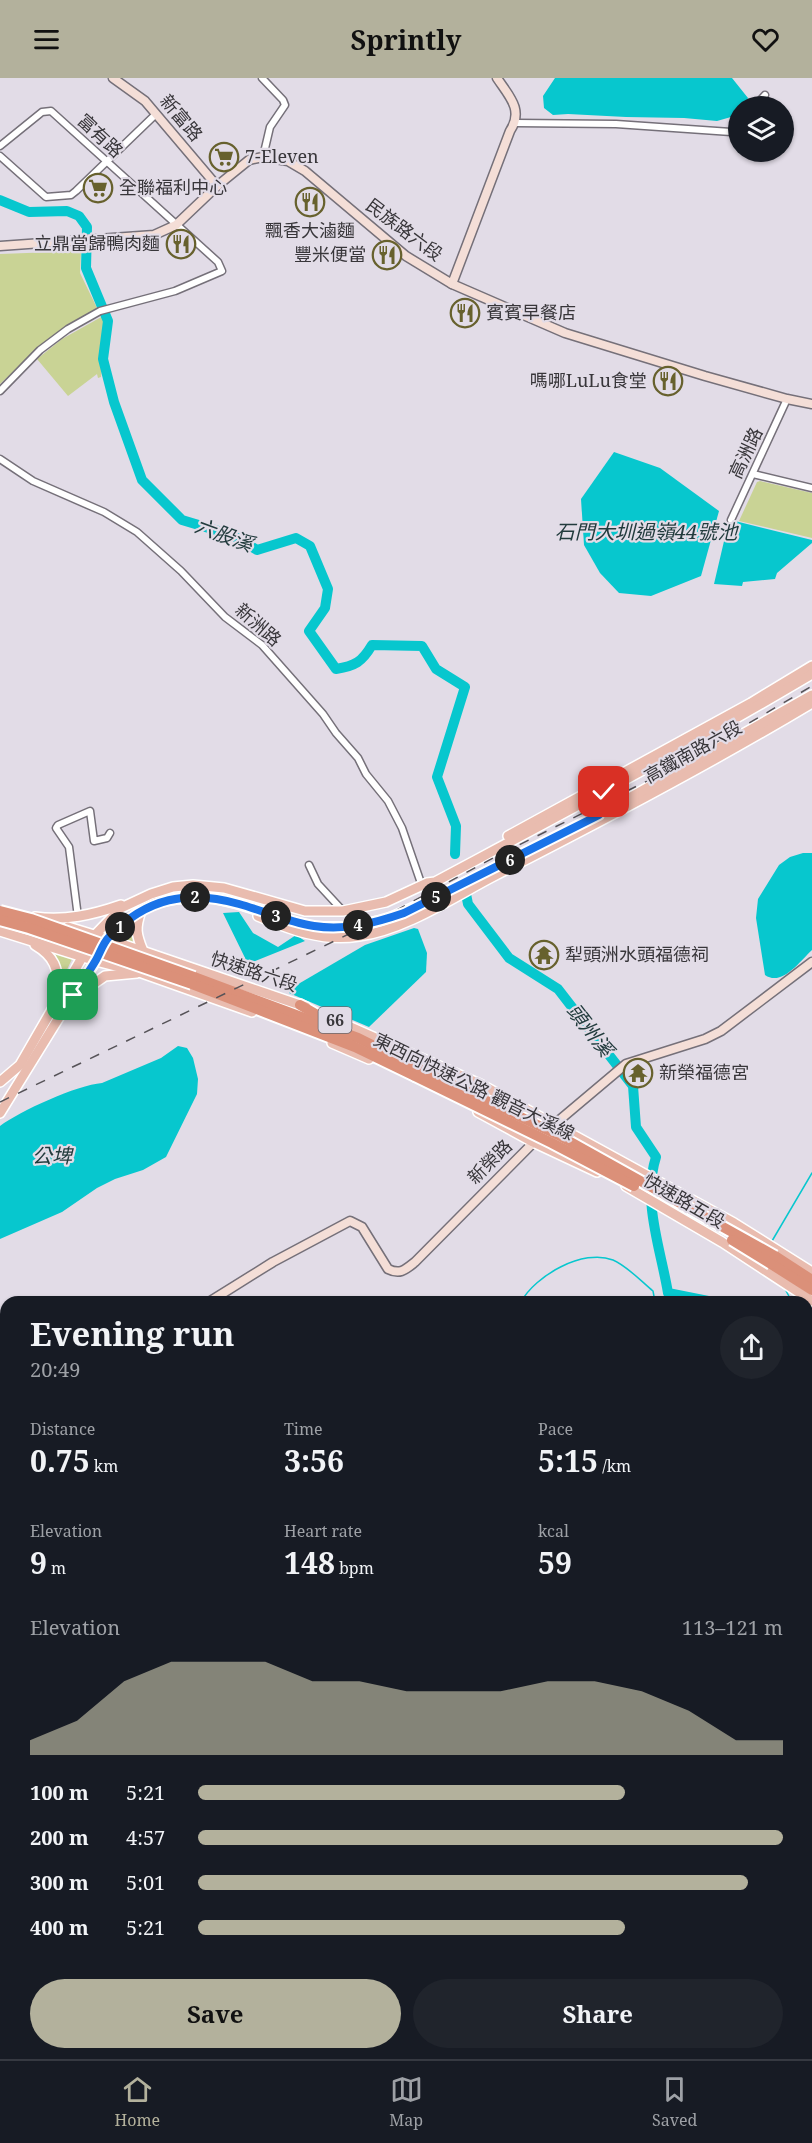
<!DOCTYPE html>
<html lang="en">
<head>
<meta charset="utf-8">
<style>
	body { margin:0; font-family:"Noto Serif","Noto Sans TC",serif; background:#20242c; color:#f1f3f6; height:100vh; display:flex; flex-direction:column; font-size:22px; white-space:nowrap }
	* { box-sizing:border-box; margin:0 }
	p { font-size:20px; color:#9ea1a6 }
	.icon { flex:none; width:33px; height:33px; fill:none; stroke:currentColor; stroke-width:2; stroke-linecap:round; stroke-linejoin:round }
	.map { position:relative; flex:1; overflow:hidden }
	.details { position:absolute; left:0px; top:1218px; width:813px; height:764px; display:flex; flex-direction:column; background:#171b24; border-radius:18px 18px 0 0; box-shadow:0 2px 4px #0004 }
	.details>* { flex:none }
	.fabs { position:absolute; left:728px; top:18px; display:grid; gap:12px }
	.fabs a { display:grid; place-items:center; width:66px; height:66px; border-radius:50%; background:#171b24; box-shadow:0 2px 4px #0004; font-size:30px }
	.pin { position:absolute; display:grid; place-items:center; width:51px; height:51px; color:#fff; margin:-26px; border-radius:12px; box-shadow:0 3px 9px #0006 }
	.km { position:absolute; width:30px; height:30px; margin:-15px; border-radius:50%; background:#222; color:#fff; font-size:16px; line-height:30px; text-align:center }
	.round { display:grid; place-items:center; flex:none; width:63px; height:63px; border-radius:32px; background:#20242c }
	.headline { display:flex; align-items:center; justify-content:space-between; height:102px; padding:0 30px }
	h1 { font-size:33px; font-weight:700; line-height:45px }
	.metrics { display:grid; grid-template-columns:repeat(3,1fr); gap:9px; height:102px; padding:6px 30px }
	.metrics div { display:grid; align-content:center }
	.metrics b { font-size:30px; font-weight:700 }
	.metrics small { font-size:16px; font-weight:400 }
	.metrics p { font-size:16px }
	.chart { height:168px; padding:12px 30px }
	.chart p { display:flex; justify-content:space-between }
	.chart svg { width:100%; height:108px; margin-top:6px; fill:#b3b19c; opacity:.7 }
	.button { display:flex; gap:12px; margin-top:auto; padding:12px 30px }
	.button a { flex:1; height:69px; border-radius:36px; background:#b3b19c; color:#111; font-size:24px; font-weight:700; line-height:69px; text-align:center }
	.button a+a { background:#20242c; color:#f1f3f6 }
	ul { padding:0 30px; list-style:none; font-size:20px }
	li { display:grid; grid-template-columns:96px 72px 1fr; align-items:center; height:45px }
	li i { height:15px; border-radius:8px; background:#b3b19c }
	header { display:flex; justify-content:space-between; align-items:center; height:78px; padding:0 30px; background:#b3b19c; color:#111; font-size:27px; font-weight:700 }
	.menu { display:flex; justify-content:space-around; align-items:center; height:84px; border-top:2px solid #363941; background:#171b24; font-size:16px; color:#9ea1a6 }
	.menu a { display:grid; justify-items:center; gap:3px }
	.menu .active { color:#b3b19c }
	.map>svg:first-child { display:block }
	.green { fill:#c9d395 }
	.water { fill:#07c7ce }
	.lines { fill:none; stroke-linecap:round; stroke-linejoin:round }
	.stream { stroke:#07c7ce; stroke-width:1.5 }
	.river { stroke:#07c7ce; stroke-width:10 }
	.street-casing { stroke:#757079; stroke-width:9 }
	.secondary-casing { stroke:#757079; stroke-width:11 }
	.primary-casing { stroke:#fff; stroke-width:12 }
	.highway-casing { stroke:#fff; stroke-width:14 }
	.street { stroke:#fff; stroke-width:6 }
	.secondary { stroke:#f4ded7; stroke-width:8 }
	.primary { stroke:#e9bcaf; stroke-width:9 }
	.highway { stroke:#db9079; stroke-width:10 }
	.rail { stroke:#565358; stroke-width:1.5; stroke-dasharray:10 10; stroke-linecap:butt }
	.highway-bridge-casing { stroke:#fff; stroke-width:14; stroke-linecap:butt }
	.highway-bridge { stroke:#db9079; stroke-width:10 }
	.route-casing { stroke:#fff; stroke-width:12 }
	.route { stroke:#1a73e8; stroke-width:8 }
	.labels { text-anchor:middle; stroke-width:4.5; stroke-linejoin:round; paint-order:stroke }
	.shield { fill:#e2dce7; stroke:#6b686e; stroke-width:1.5 }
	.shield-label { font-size:16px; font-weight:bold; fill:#38363a }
	.street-label { font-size:18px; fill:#38363a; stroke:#e2dce7 }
	.poi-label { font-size:18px; fill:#38363a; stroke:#e2dce7; text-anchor:start }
	.water-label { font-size:20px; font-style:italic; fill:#223b3d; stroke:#e2dce7 }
</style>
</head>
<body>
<header><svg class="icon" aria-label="menu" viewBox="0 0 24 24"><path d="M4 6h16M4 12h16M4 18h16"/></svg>Sprintly<svg class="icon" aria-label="heart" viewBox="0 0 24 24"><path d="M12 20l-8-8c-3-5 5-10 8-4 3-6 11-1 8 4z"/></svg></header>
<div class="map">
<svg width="812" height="1981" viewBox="0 0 812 1981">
	<rect width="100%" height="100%" fill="#e2dce7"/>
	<g class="green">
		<polygon points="81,173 80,195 97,230 43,266 0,306 0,176"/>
		<polygon points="103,238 106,249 101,299 98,300 97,296 68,318 37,281 62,261"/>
		<polygon points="760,403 812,415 812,460 739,443 757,404"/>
		<polygon points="130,848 132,850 133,866 118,860"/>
		<polygon points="52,873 73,879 63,900 59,886"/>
	</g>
	<g class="water">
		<polygon points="555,0 732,0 748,20 744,28 738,28 738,37 717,43 684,40 626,39 568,36 553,37 544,30 543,18"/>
		<polygon points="614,374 660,390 719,433 701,498 651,518 619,515 600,495 584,467 581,421"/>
		<polygon points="735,443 812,462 812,465 777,495 775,501 743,504 742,508 714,506 728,446"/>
		<path d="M803 775H812V872C800 883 782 909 765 897L756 840 758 821 779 787 790 779Z"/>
		<polygon points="239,834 253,855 278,869 296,857 305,863 248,886 223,835"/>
		<polygon points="414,850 418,851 427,875 426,894 369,949 289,915 300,905 365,867"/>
		<path d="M178 968 187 970 193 980 198 1001 197 1016 166 1079 143 1092 115 1101 97 1110 62 1134 0 1161V1048C20 1033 77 1007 102 1005L161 980Z"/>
		<polygon points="6,1357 6,1392 0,1399 0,1361"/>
		<polygon points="807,1966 812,1974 812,1981 555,1981 560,1976 807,1976"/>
	</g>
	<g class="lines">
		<g class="stream">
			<polyline points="772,1163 812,1095"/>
			<polyline points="784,1209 792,1224"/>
			<path d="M521 1224C535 1198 583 1170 613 1182 627 1188 641 1203 653 1213L655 1224"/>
			<polyline points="807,1251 812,1260"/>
			<polyline points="807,1269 812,1272"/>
			<polyline points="807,1346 812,1354"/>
			<polyline points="807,1404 812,1399"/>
		</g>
		<g class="river">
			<path d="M0 122 29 134 67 133 79 138 87 149 86 190 108 243 103 281 114 324 142 402 182 442 232 457 257 472 296 460 310 468 328 511 325 530 309 553 336 591C355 588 362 584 372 567L422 568 436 591 465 609 437 699 456 748 455 776"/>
			<path d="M466 816 468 826 509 880 558 911 633 1008 636 1049 656 1079C642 1123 661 1172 668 1215L713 1224"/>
			<polyline points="807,1395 812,1398"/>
		</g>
		<g class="street-casing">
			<g id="street">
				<polyline points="262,0 283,22 285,27 270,49 263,79"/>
				<polyline points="755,28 765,17"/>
				<polyline points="516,45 616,46 731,54 738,47"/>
				<polyline points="0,68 42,34 51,33 218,184 222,193 175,213 100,233 68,251 40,272 0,313"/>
				<polyline points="0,78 46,119 71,117 76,113 156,36"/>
				<polyline points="0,381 33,403 104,434 137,454 181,493 225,539 262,567 323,636 336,655 358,680 366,696 388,723 402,750 422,808"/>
				<polyline points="753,396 812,410"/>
				<polyline points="731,442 787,321"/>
				<polyline points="309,787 318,806 343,833"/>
				<polyline points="78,839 69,769 56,750 58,747 90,733 94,763 107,760 110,755"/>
				<polyline points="531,1223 531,1224"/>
				<polyline points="807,1577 812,1580"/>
				<polyline points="807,1705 812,1704"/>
				<polyline points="242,1981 245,1976"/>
			</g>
		</g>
		<g class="secondary-casing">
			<g id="secondary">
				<polyline points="113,0 145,23 217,108"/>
				<polyline points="0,168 154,157 176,147 217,108 249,82 263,79 288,83 305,93 406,178 452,206 565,255 705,298 787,321 812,326"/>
				<path d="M452 206 510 53C524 32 509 18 497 0"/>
				<polyline points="550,1050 626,986 705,961 721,953 812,884"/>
				<path d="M209 1224 273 1184 350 1143 362 1149 388 1191C400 1197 405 1192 415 1184L538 1060"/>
				<polyline points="0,1304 6,1313"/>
				<polyline points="0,1694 6,1682"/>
				<polyline points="0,1924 6,1926"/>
				<polyline points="135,1976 147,1981"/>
			</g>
		</g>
		<g class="primary-casing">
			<g id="primary">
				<polyline points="508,758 751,625 812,588"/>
				<path d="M141 833C135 850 136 856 143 873"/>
				<path d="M258 838C291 852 323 864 359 858 404 852 452 820 492 799 600 744 707 688 812 625"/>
				<path d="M35 839C65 843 92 837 121 827"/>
				<polyline points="68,849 107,861 306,929"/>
				<polyline points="0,853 96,883 142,895 252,934"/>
				<path d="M35 867C57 880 57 892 60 915"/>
				<polyline points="76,918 105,898 137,895"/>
				<polyline points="321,936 480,1006 734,1145 812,1194"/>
				<polyline points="332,965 369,981"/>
				<path d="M0 1004 20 987 95 857 121 830 151 816 173 809 193 807 224 810 305 833H343L386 824 427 805 435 804C562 736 689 669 812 596"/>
				<polyline points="478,1034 533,1064 597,1094"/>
				<polyline points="0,1035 63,933 96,883 107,861 141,832 155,825 175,821 209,819 238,826 294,844 316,849 350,849 387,841 432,821 599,737 812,617"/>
				<polyline points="626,1108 722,1164 812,1223"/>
			</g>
		</g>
		<g class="highway-casing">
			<g id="highway">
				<polyline points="194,899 358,960 418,990"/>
				<polyline points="192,906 355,969 415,998"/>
				<polyline points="300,927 326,942"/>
				<polyline points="775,1178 812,1202"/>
				<polyline points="771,1186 812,1212"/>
			</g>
		</g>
		<use href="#street" class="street"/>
		<use href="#secondary" class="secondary"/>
		<use href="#primary" class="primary"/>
		<use href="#highway" class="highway"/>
		<polyline class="rail" points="0,1024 380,841 495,779 671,691 812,608"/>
		<g class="highway-bridge-casing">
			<g id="highway-bridge">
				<polyline points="0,833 31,841 194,899"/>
				<polyline points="0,842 29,850 192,906"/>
				<polyline points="418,990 558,1057 775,1178"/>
				<polyline points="415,998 552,1065 634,1108"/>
				<polyline points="732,1162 771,1186"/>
			</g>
		</g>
		<use href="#highway-bridge" class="highway-bridge"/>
	</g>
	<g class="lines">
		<g class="route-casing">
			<path id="route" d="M73 917C81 905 89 894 96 882 100 875 103 865 109 859 146 820 188 811 239 826 264 833 288 844 314 848 345 853 375 845 404 835L599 737 604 714"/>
		</g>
		<use href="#route" class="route"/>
	</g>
	<defs>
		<g id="supermarket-ring" transform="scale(1.5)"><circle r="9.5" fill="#e2dce7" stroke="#67612d" stroke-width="1.5"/><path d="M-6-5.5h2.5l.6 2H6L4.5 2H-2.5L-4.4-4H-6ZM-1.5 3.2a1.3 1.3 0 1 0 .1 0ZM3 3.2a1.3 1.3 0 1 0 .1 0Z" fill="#67612d"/></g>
		<g id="restaurant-ring" transform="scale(1.5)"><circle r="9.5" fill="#e2dce7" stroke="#67612d" stroke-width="1.5"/><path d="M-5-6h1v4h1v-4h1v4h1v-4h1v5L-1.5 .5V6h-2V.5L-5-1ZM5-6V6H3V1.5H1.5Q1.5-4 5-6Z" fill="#67612d"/></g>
		<g id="temple-ring" transform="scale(1.5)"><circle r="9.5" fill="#e2dce7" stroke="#67612d" stroke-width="1.5"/><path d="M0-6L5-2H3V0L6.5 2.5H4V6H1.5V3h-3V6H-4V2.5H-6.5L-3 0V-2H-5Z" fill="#67612d"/></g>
	</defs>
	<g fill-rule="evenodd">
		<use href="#supermarket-ring" x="224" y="79"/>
		<use href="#supermarket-ring" x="98" y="110"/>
		<use href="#restaurant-ring" x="310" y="124"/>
		<use href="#restaurant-ring" x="181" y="166"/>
		<use href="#restaurant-ring" x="387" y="177"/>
		<use href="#restaurant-ring" x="465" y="235"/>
		<use href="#restaurant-ring" x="668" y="303"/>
		<use href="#temple-ring" x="544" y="877"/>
		<use href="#temple-ring" x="638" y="995"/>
	</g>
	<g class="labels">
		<rect class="shield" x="318.5" y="929" width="33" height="26" rx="4.5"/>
		<g class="shield-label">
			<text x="335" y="948">66</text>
		</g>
		<g class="street-label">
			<text transform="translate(181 40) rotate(50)" y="6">新富路</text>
			<text transform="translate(100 58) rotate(43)" y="6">富有路</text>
			<text transform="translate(404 152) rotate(37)" y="6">民族路六段</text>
			<text transform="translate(746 375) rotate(-65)" y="6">高洲路</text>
			<text transform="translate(258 547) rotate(41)" y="6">新洲路</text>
			<text transform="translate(693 674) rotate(-29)" y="6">高鐵南路六段</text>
			<text transform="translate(254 894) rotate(18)" y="6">快速路六段</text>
			<text transform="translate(474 1009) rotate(26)" y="6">東西向快速公路 觀音大溪線</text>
			<text transform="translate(490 1084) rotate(-45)" y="6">新榮路</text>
			<text transform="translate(684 1123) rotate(30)" y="6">快速路五段</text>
		</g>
		<g class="poi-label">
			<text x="245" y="85">7-Eleven</text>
			<text x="119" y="116">全聯福利中心</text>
			<text x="310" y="159" text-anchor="middle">飄香大滷麵</text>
			<text x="160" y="172" text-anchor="end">立鼎當歸鴨肉麵</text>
			<text x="366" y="183" text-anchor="end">豐米便當</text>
			<text x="486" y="241">賓賓早餐店</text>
			<text x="647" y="309" text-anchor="end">嗎哪LuLu食堂</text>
			<text x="565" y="883">犁頭洲水頭福德祠</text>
			<text x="659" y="1001">新榮福德宮</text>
		</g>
		<g class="water-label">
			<text x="646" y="461">石門大圳過嶺44號池</text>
			<text transform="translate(224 457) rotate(20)" y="7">六股溪</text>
			<text transform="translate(590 952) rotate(52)" y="7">頭州溪</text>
			<text x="52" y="1085">公埤</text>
		</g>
	</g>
</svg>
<div class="fabs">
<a><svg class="icon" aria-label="layers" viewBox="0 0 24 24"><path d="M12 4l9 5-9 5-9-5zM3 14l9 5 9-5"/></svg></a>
</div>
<div class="pin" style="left:73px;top:917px;background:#1e9e55"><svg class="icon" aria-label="arrive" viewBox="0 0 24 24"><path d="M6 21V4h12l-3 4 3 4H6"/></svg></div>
<div class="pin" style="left:604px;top:714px;background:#d93025"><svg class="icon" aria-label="check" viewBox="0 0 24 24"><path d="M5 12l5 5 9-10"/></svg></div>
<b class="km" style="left:120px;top:849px">1</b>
<b class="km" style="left:195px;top:819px">2</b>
<b class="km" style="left:276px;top:838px">3</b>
<b class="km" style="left:358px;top:847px">4</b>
<b class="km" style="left:436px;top:819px">5</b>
<b class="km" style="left:510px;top:782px">6</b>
<section class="details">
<div class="headline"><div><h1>Evening run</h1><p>20:49</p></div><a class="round"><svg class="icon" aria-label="share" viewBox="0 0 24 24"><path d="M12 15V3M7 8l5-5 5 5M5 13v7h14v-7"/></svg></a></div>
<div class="metrics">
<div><p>Distance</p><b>0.75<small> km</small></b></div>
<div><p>Time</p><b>3:56</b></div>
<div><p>Pace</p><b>5:15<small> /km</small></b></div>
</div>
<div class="metrics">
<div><p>Elevation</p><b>9<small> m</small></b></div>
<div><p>Heart rate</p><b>148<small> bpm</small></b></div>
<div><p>kcal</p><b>59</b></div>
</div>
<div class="chart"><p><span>Elevation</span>113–121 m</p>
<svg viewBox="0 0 160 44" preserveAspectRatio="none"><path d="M0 44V38L10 30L20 14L30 6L40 6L50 6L60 14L70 14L80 18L90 18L100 18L110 14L120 14L130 18L140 26L150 38L160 38V44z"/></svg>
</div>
<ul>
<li><b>100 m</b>5:21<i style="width:73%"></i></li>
<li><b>200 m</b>4:57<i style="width:100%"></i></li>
<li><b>300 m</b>5:01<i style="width:94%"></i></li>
<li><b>400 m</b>5:21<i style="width:73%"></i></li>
</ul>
<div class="button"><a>Save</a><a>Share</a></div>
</section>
</div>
<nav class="menu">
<a class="active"><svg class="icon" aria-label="home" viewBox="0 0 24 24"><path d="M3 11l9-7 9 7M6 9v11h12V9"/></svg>Home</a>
<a><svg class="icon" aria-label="map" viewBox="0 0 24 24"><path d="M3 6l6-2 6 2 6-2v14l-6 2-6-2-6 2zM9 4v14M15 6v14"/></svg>Map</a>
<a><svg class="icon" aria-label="saved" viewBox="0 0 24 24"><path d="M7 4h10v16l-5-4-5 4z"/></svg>Saved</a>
</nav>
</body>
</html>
